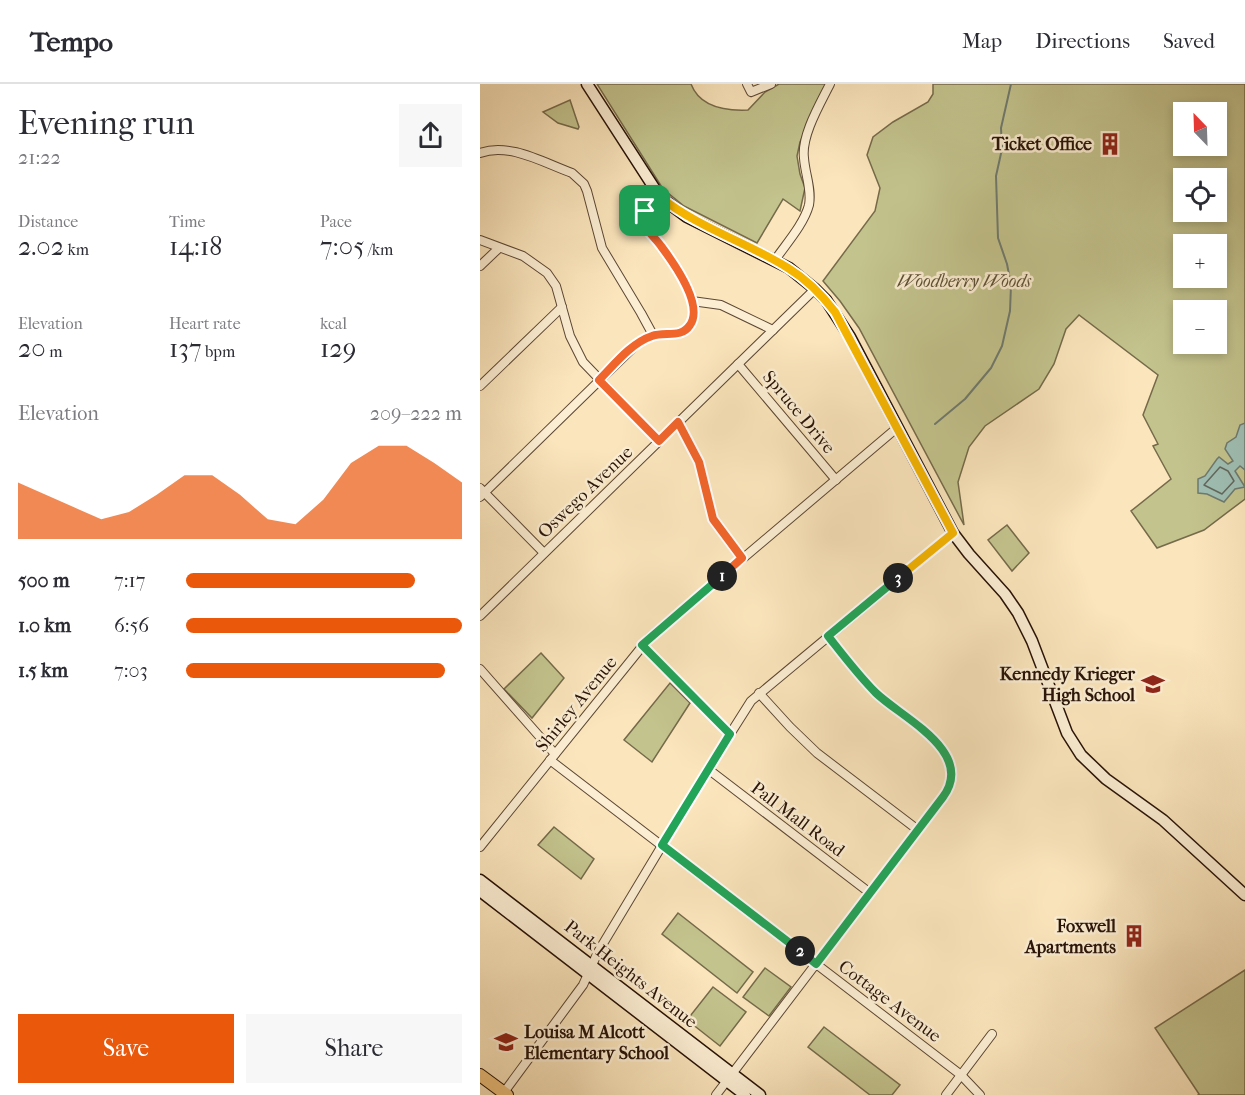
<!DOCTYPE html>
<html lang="en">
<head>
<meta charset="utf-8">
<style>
	body { margin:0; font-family:"IM FELL French Canon",serif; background:#f7f7f7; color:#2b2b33; height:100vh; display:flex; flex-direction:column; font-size:22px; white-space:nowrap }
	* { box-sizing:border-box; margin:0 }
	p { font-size:20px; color:#7c7c81 }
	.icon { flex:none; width:33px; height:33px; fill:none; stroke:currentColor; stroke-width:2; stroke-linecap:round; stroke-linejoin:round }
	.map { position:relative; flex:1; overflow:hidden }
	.details { display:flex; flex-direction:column; background:#fff; width:480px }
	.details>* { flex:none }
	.needle { width:39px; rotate:337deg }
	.fabs { position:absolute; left:693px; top:18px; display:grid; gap:12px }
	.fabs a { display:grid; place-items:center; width:54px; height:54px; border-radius:0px; background:#fff; box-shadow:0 3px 9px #0003; font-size:30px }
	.pin { position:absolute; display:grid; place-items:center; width:51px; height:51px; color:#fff; margin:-26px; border-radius:12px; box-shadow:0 3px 9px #0006 }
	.km { position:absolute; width:30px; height:30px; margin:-15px; border-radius:50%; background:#222; color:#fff; font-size:16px; line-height:30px; text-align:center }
	.round { display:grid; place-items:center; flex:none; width:63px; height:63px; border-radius:0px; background:#f7f7f7 }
	.summary { display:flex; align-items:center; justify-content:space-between; height:102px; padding:0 18px }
	h1 { font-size:33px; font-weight:600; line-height:45px }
	.figures { display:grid; grid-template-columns:repeat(3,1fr); gap:9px; height:102px; padding:6px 18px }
	.figures div { display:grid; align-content:center }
	.figures b { font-size:26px; font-weight:600 }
	.figures small { font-size:16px; font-weight:400 }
	.figures p { font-size:16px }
	.chart { height:168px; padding:12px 18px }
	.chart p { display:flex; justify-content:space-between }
	.chart svg { width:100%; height:108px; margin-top:6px; fill:#ea580c; opacity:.7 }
	.action { display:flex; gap:12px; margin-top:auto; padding:12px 18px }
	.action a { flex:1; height:69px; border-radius:0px; background:#ea580c; color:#fff; font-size:24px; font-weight:600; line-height:69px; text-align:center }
	.action a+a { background:#f7f7f7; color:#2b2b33 }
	ul { padding:0 18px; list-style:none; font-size:20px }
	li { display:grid; grid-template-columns:96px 72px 1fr; align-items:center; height:45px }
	li i { height:15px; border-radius:8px; background:#ea580c }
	header { display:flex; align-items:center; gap:36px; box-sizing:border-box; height:84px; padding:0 30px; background:#fff; border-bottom:2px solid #e1e1e2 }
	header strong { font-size:28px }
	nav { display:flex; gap:33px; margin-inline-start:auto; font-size:21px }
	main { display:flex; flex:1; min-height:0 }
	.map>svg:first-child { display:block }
	.green { fill:#c3c38d; stroke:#756a4a; stroke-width:1.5; fill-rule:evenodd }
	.water { fill:#9fbfb4; stroke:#6f7a6f; stroke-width:1.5 }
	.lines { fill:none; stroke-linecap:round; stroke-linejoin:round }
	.shore { stroke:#63685e; stroke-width:1.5 }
	.stream { stroke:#6f7a6f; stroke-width:2 }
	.street-casing { stroke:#5c4734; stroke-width:10 }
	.secondary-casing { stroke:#271207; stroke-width:13 }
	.primary-casing { stroke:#271207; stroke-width:14 }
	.street { stroke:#fceed3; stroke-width:8 }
	.secondary { stroke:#fceed3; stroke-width:10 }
	.primary { stroke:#eec27e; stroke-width:12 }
	.split-1-casing { stroke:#fff; stroke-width:12 }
	.split-2-casing { stroke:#fff; stroke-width:12 }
	.split-3-casing { stroke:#fff; stroke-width:12 }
	.split-4-casing { stroke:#fff; stroke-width:12 }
	.split-1 { stroke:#f0652b; stroke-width:8 }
	.split-2 { stroke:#22a559; stroke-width:8 }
	.split-3 { stroke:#22a559; stroke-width:8 }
	.split-4 { stroke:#f5b400; stroke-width:8 }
	.labels { text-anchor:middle; stroke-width:5; stroke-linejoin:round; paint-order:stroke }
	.poi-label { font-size:18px; font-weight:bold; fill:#271207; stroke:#fceed3; text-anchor:end }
	.park-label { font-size:18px; font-style:italic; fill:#5e5036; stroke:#fceed3 }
	.street-label { font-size:18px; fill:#271207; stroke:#fceed3 }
</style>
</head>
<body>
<header>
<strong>Tempo</strong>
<nav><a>Map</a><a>Directions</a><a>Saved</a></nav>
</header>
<main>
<section class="details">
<div class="summary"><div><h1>Evening run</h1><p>21:22</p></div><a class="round"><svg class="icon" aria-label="share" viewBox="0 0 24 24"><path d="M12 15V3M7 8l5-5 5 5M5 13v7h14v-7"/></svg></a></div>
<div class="figures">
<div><p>Distance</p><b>2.02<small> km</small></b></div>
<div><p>Time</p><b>14:18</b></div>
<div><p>Pace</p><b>7:05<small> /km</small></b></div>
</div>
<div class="figures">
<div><p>Elevation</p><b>20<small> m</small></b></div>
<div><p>Heart rate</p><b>137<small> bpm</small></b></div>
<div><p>kcal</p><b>129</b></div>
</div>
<div class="chart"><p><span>Elevation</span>209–222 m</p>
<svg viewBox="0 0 160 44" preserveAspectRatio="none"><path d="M0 44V21L10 26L20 31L30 36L40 33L50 26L60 18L70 18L80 26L90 36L100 38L110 28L120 13L130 6L140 6L150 13L160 21V44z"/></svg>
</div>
<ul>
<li><b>500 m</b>7:17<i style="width:83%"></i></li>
<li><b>1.0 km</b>6:56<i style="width:100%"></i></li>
<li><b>1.5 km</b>7:03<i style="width:94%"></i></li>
</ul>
<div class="action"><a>Save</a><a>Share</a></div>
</section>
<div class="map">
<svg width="765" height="1011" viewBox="0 0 765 1011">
	<rect width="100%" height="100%" fill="#fbe5bc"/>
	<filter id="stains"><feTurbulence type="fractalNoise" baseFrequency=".00333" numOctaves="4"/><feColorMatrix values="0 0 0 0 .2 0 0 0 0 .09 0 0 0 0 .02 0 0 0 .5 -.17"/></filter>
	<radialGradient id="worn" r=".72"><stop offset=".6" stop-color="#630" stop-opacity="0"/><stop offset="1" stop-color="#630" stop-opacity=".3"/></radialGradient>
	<g class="green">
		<path d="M117 0H211C220 24 246 27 268 26L285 8 299 0H347L320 58 317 72 320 90 325 104 320 127 303 115 277 159 204 122 183 105Z"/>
		<path d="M453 0H765V415L724 446 677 464 651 427 691 395 673 362 678 360 663 331 678 291 599 231 586 245 574 280 559 305 505 342 489 363 478 398 484 441 379 244 360 217 343 197 395 127 400 104 387 71 393 53 413 38 448 18 453 10ZM704 28H736V62H704ZM704 94H736V128H704ZM704 160H736V194H704ZM704 226H736V260H704Z"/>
		<polygon points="90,16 99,43 98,45 78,39 63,28"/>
		<polygon points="527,441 549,469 532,487 508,456"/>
		<polygon points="61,569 84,594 52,634 24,605"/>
		<polygon points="190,599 210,619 172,678 144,656"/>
		<polygon points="74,743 114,775 101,795 58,761"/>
		<polygon points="198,829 273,888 257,909 182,850"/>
		<polygon points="285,884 311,903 289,932 263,913"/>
		<polygon points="765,886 765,1011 718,1011 719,1010 675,944"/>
		<polygon points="233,903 266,928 240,962 207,936"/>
		<polygon points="344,943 420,1001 412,1011 390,1011 328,963"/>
	</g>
	<polygon class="water" points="765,339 765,386 760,382 755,387 765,403 755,405 744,418 727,410 718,409 718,395 725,392 737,375 739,373 748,380 753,377 745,365 747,359 756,353 760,341"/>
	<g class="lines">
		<polygon class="shore" points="740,383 748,387 754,397 742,410 724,401"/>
		<polyline class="stream" points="455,340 485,315 511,284 522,262 530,227 531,201 527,180 518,154 516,92 522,65 521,44 531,0"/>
		<g class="street-casing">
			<g id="street">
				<polyline points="267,0 271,8 291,0"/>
				<path d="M0 69C29 58 64 79 92 89L104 100 107 107 122 164 161 229 173 251"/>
				<polyline points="0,156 43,172 67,189 76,202 90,252 103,278 179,357"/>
				<path d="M295 176C306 160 324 140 329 121 332 105 325 90 324 74 321 52 340 20 350 0"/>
				<polyline points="0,182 19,164"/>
				<polyline points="212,217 241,221 293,246"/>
				<polyline points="258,280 356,396"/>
				<polyline points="0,302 82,223"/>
				<polyline points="198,338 219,378 233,435 262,475"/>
				<polyline points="0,404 64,469"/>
				<path d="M0 413 159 258C165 255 172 250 180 250 190 249 199 252 207 245 228 226 193 179 181 162 175 153 166 146 162 136L165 127 180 113"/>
				<polyline points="0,532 335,205"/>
				<polyline points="162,561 250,650"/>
				<polyline points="0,585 75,670"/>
				<polyline points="279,609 310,643 337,669 438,746"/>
				<polyline points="70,676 481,991 500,1011"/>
				<polyline points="228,685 390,809"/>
				<polyline points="0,763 169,554 418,343"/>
				<polyline points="22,1011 103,901 118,868 228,685 271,617 473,449"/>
				<path d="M236 1011 463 713C496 668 422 634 396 609 378 592 363 571 348 552"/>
				<polyline points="466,1011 512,950"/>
			</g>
		</g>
		<g class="secondary-casing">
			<g id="secondary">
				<polyline points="107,0 180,113 207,133 309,184 335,205 346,216 370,253 473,449 489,470 525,510 538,529 552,557 587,649 601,671 626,695 683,736 765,811"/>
				<polyline points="0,796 280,1011"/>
				<polyline points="0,807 265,1011"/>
			</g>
		</g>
		<g class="primary-casing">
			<polyline id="primary" points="0,991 27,1011"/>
		</g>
		<use href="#street" class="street"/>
		<use href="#secondary" class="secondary"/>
		<use href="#primary" class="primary"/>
	</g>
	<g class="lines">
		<g class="split-1-casing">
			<path id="split-1" d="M165 127 162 131C162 144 174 152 181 162 193 178 224 221 210 241 201 255 185 247 172 252 151 259 134 281 119 296L179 357 198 338 219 378 233 435 262 474 242 492"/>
		</g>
		<g class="split-2-casing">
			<polyline id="split-2" points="242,492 162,561 250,650 182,761 320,867"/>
		</g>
		<g class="split-3-casing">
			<path id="split-3" d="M320 867 336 880 463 713C496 668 422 634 396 609 378 591 363 571 348 552L418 494"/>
		</g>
		<g class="split-4-casing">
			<path id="split-4" d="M165 127 180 113C219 144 266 158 308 184 326 195 342 211 355 228L473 449 418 494"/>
		</g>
		<use href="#split-1" class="split-1"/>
		<use href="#split-2" class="split-2"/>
		<use href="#split-3" class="split-3"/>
		<use href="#split-4" class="split-4"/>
	</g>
	<defs>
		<g id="building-bare" transform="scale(1.8)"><path d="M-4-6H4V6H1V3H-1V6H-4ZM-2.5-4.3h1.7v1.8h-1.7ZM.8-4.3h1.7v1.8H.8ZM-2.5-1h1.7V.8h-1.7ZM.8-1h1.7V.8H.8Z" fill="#8f2418" stroke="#fceed3" stroke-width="2.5" paint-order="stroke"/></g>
		<g id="school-bare" transform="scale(1.8)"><path d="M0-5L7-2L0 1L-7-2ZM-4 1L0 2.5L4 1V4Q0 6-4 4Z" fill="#8f2418" stroke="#fceed3" stroke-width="2.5" paint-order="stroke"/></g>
	</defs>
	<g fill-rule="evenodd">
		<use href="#building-bare" x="630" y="60"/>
		<use href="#school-bare" x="673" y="600"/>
		<use href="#building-bare" x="654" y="852"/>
		<use href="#school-bare" x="26" y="958"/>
	</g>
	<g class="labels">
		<g class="poi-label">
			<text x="612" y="66">Ticket Office</text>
			<text x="655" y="596">Kennedy Krieger<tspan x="655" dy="21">High School</tspan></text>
			<text x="636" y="848">Foxwell<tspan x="636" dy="21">Apartments</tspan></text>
			<text x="44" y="954" text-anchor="start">Louisa M Alcott<tspan x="44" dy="21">Elementary School</tspan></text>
		</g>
		<g class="park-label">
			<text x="484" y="203">Woodberry Woods</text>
		</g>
		<g class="street-label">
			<text transform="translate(319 328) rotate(50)" y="6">Spruce Drive</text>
			<text transform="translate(105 408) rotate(-44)" y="6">Oswego Avenue</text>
			<text transform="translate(96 620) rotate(-51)" y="6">Shirley Avenue</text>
			<text transform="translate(318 735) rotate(37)" y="6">Pall Mall Road</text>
			<text transform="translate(151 890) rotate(38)" y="6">Park Heights Avenue</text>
			<text transform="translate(410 917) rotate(37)" y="6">Cottage Avenue</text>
		</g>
	</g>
	<rect width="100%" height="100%" filter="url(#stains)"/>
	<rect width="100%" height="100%" fill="url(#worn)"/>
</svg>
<div class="fabs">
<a><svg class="needle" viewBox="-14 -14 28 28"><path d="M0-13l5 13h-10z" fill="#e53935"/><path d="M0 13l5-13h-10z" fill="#7c7c81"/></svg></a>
<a><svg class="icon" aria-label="locate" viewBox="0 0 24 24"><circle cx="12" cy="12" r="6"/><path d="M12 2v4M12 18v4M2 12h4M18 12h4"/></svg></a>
<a>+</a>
<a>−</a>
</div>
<div class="pin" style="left:165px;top:127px;background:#1e9e55"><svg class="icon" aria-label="arrive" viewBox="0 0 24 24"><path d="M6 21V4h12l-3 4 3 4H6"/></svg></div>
<b class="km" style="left:242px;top:492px">1</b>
<b class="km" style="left:320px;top:867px">2</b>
<b class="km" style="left:418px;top:494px">3</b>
</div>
</main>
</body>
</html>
